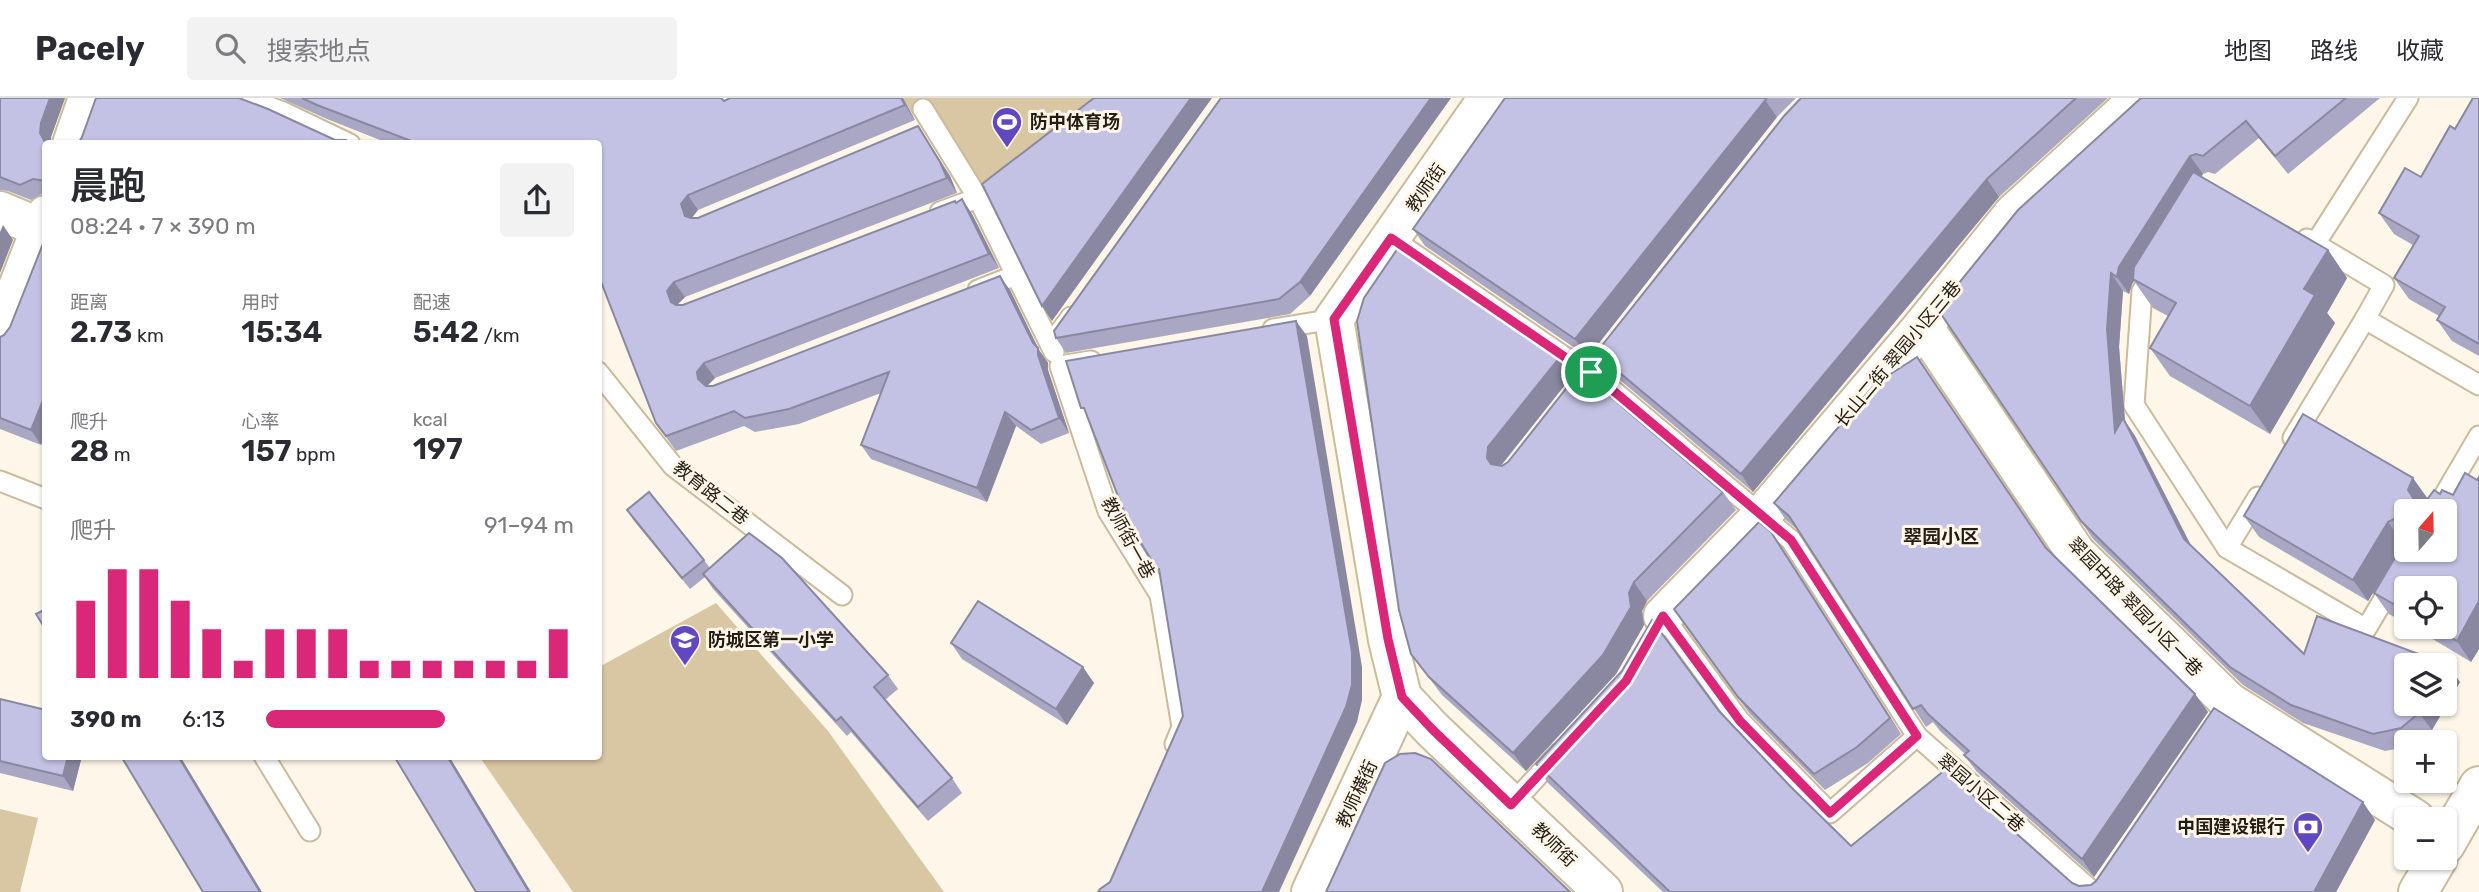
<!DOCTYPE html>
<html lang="zh">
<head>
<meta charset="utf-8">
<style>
	body { margin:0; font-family:Rubik,"Noto Sans SC",sans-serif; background:#f2f2f3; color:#2b2b33; height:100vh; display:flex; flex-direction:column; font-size:26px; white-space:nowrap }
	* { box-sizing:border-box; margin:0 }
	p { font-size:23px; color:#7c7c81 }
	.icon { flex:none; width:38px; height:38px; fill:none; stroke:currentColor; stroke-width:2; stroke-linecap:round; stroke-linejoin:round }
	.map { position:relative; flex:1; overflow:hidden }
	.details { position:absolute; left:42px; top:42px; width:560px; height:620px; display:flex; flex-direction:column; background:#fff; border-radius:7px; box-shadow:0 2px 5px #0004 }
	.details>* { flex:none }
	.needle { width:46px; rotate:20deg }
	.tools { position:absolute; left:2394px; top:401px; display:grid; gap:14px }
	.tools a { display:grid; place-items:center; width:63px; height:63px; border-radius:7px; background:#fff; box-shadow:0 2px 5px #0004; font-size:35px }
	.pin { position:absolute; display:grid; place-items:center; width:60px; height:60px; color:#fff; margin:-30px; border:4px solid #fff; border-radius:50%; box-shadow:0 2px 7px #0007 }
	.round { display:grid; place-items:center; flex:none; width:74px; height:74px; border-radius:7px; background:#f2f2f3 }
	.headline { display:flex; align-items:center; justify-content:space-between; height:119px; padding:0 28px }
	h1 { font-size:38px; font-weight:600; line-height:52px }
	.metrics { display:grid; grid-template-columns:repeat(3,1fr); gap:10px; height:119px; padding:7px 28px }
	.metrics div { display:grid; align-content:center }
	.metrics b { font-size:30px; font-weight:600 }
	.metrics small { font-size:19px; font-weight:400 }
	.metrics p { font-size:19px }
	.chart { height:196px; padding:14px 28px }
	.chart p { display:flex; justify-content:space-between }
	.chart svg { width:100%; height:126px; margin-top:7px; stroke:#db2777; stroke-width:6 }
	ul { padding:0 28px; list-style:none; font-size:23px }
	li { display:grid; grid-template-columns:112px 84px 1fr; align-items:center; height:52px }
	li i { height:18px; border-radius:9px; background:#db2777 }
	header { display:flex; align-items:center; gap:42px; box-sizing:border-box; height:98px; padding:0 35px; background:#fff; border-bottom:2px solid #e1e1e2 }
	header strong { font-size:33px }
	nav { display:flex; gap:38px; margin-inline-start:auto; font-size:24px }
	.search { width:490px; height:63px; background:#f2f2f3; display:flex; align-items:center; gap:18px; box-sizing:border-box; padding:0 24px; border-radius:7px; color:#7c7c81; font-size:26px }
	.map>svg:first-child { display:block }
	.pitch { fill:#d9c6a2 }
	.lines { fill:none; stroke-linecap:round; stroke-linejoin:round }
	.lane-casing { stroke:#cbbb9b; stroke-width:23 }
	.street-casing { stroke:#cbbb9b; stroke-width:42 }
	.highway-casing { stroke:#cbbb9b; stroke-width:42 }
	.lane { stroke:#fff; stroke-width:19 }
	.street { stroke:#fff; stroke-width:38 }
	.highway { stroke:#fff; stroke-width:38 }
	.wall { fill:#a9a7c4; fill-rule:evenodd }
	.shaded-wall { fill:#8988a0 }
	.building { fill:#c4c2e4; stroke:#8988a0; stroke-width:2 }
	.route-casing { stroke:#fff; stroke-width:14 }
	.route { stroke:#db2777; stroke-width:9 }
	.labels { text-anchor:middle; stroke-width:6; stroke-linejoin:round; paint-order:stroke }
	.poi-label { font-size:18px; font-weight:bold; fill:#241d11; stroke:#fdf6e9; text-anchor:start }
	.street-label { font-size:18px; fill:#241d11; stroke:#fdf6e9 }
	.neighbourhood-label { font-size:19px; font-weight:bold; fill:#241d11; stroke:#fdf6e9 }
</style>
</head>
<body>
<header>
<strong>Pacely</strong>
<div class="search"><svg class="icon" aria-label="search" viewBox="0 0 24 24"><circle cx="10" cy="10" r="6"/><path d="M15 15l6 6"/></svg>搜索地点</div>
<nav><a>地图</a><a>路线</a><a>收藏</a></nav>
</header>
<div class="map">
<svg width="2479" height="794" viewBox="0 0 2479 794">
	<rect width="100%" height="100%" fill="#fdf6e9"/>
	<g class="pitch">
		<polygon points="903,0 1123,0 988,103 932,6 913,17"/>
		<polygon points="716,505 828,633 944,794 573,794 479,658 598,658 599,569"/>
		<polygon points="0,711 38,720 20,794 0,794"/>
	</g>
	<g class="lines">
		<g class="lane-casing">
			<g id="lane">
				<polyline points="245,0 283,14 350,46"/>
				<polyline points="923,11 978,100 1054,254"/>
				<polyline points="940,114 978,100"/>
				<polyline points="1391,140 1575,266 1591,274 1791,442 1917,638 2093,794"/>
				<polyline points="2307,141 2384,187 2365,221 2479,287"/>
				<polyline points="2315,146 2408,0"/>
				<polyline points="2154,174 2142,193 2134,307 2227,450"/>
				<polyline points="978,192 1016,177"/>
				<polyline points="1273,231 1334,221"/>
				<polyline points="1051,246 1071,219"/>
				<polyline points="1091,263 1060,268 1108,413 1160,497 1182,629 1175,646"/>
				<polyline points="598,274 673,368 842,497"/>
				<polyline points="2293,340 2365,221"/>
				<polyline points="0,383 46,401"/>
				<polyline points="2258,399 2227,450 2366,531 2413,452"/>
				<polyline points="2435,413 2479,338"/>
				<polyline points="1660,524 1663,518 1740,623 1830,715 1917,638"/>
				<polyline points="264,658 310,733"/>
				<polyline points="1511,707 1559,655"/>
			</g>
		</g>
		<g class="street-casing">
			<g id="street">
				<polyline points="1488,0 1334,221 1388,542 1402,599 1432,631 1603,794"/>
				<polyline points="72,46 88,0"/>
				<polyline points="0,113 41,130"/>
				<polyline points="1923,228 2076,455 2229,604 2415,721"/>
				<polyline points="0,235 46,117"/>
				<polyline points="1663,518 1762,417 1923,228 2014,115 2140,0"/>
				<polyline points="1311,794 1402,599"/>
			</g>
		</g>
		<g class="highway-casing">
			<g id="highway">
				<polyline points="2445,747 2479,688"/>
				<polyline points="2418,794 2438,760"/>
			</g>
		</g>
		<use href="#lane" class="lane"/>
		<use href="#street" class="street"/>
		<use href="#highway" class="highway"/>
	</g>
	<g class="wall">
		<polygon points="0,0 65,0 51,39 51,46 46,46 46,96 43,95 31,102 8,93 0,92"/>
		<polygon points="280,0 721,0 724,3 730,0 903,0 915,22 698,112 691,120 698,120 918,28 950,78 957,95 685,199 677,207 683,207 957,105 962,101 972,116 999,170 715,280 707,288 713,288 1010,192 1039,252 1048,265 1048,272 1069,335 1041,346 1016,328 987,404 871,361 861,347 881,295 799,326 755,334 744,328 676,353 656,325 598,46 390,46 327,21"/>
		<polygon points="1221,0 1310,198 1290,216 1066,255 1056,240"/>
		<polygon points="1505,0 1796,0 1777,19 1588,259 1425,148 1413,131"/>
		<polygon points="1801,0 2108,0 1999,99 1753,394 1608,272 1596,255"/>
		<polygon points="2141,0 2380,0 2288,76 2259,40 2215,76 2208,74 2203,76 2201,78 2328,152 2347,180 2327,215 2335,225 2270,336 2170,278 2150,250 2168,218 2153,210 2134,183 2132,186 2129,196 2123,193 2119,249 2125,323 2135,338 2191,448 2304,556 2460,584 2432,632 2417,644 2406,644 2406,649 2385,653 2303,625 2243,587 2093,441 1941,216"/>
		<polygon points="2479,0 2479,258 2452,243 2437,222 2439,218 2409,201 2394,180 2413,147 2394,136 2379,115 2421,79"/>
		<polygon points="1357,223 1572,278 1501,368 1723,394 1736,412 1647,503 1642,513 1644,527 1616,576 1526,673 1442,597 1411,556"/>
		<polygon points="0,239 41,347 0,331"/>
		<path d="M2479 379V551L2471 564 2411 528H2445L2406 490V526L2389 516 2374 495 2404 444 2368 503 2259 439 2244 418 2427 400 2440 396 2453 397 2477 382ZM2406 413 2445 452H2406Z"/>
		<polygon points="1774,405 2047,451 2195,596 2208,614 2094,779 1977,674 1964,657 1965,656 1940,633 1933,624 1926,629 1799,433 1786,422"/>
		<polygon points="627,412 704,462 710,470 888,577 898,591 885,602 952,680 962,695 928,723 851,634 847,638 713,491 705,479 690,491 634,423"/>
		<polygon points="1771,434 1901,636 1868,665 1825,692 1749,615 1685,527"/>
		<polygon points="951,545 1094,585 1067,627 962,561"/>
		<polygon points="0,601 82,658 73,693 0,675"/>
		<polygon points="1719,613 1790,688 1851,748 2072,785 2079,788 2091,787 2375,722 2336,794 1663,794 1548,685 1536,666"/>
	</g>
	<g class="shaded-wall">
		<polygon points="50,0 65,0 51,39 51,46 46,46 40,35 41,25"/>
		<polygon points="901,0 903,0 915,22 905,7"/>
		<polygon points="1191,0 1212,0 1052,223 1042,208"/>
		<polygon points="1431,0 1451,0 1310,198 1300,184"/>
		<polygon points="1765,2 1777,19 1588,259 1575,241"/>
		<polygon points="918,28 950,78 957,95 947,80"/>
		<polygon points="2190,58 2203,76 2132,186 2129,196 2117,179 2119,169"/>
		<polygon points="1987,81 1999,99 1753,394 1741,376"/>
		<polygon points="688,97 698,112 691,121 685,118 681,106"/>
		<polygon points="962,101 972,116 999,170 989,156"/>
		<polygon points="3,127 13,142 0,175 0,134"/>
		<polygon points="2328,152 2347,180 2327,215 2335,225 2270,336 2250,308 2304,191"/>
		<polygon points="2111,175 2123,193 2119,249 2125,323 2135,338 2197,459 2115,334 2107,231"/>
		<polygon points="1000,178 1010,192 1039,252 1048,265 1048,272 1069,335 1059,320 1033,245"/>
		<polygon points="674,184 685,199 677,207 671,204 667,193"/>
		<polygon points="1296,223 1307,238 1362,569 1362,602 1357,624 1279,794 1262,794"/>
		<polygon points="1559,260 1572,278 1501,367 1499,379 1487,360 1488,349"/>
		<polygon points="704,265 715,280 707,288 698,281 697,274"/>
		<polygon points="46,295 46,336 41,347 31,332"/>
		<polygon points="1005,314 1016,328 987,404 977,390"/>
		<polygon points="2413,380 2428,401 2422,413 2408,392"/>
		<polygon points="2388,424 2403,445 2368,503 2353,482"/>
		<polygon points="1771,434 1782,450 1901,636 1890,620"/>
		<polygon points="1634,484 1647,503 1642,513 1644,527 1616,576 1526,673 1513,655 1629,495"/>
		<polygon points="2479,503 2479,551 2471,564 2457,543"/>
		<polygon points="2448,567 2460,584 2432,632 2419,615 2425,606 2445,606 2445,572"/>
		<polygon points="1083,569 1094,585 1067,627 1056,611"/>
		<polygon points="2195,596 2208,614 2094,779 2082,761"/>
		<polygon points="68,658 82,658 73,693 63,678"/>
		<polygon points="178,658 180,658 262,794 260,794"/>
		<polygon points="447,658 449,658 531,794 529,794"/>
		<polygon points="2363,704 2375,722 2336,794 2314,794"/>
	</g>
	<g class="building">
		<polygon points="0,0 50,0 41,25 40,35 46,46 46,83 33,81 20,87 0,79"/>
		<polygon points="96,0 239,0 268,11 335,42 346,42 350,46 78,46 82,39"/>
		<polygon points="302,0 721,0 724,3 730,0 901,0 905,7 688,97 681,106 685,118 691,120 698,120 918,28 940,64 947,80 674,184 667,193 671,204 676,207 683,207 955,103 956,105 962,101 989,156 704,265 697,274 698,281 706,288 713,288 1000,178 1033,245 1038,250 1038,257 1059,320 1031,332 1005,314 977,390 861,347 889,274 789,311 745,320 734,313 666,338 656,325 598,176 598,46 419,46 317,7"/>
		<polygon points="1094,0 1191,0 1042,208 982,86"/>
		<polygon points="1221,0 1431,0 1300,184 1279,201 1056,240 1054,233"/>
		<polygon points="1505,0 1767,0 1575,241 1413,131"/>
		<polygon points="1801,0 2076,0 1987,81 1741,376 1596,255 1784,18"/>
		<polygon points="2141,0 2346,0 2275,58 2246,23 2203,58 2196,56 2190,58 2119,169 2117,179 2111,175 2107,231 2115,334 2123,320 2184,441 2304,556 2317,518 2448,567 2445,572 2445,567 2406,567 2406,606 2425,606 2419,615 2401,630 2373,636 2291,607 2230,569 2081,423 1941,216 1942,206 2018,112"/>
		<polygon points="2473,0 2479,0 2479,246 2437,222 2445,209 2394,180 2419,138 2379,115 2405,70 2421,79 2450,28 2455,31"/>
		<polygon points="2193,74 2328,152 2304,191 2315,197 2250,308 2150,250 2176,205 2133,181 2134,169"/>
		<polygon points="46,138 46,295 31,332 0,320 0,239 4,237 10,229"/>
		<polygon points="1398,150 1559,260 1488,349 1487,360 1491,366 1502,368 1508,364 1580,273 1723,394 1634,484 1629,495 1631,509 1603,557 1513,655 1429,579 1411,556 1399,512 1357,223 1364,200"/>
		<polygon points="1296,223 1352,554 1352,587 1346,609 1262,794 1098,794 1100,791 1110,784 1183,618 1159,471 1157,471 1128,424 1084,310 1081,310 1066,263"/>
		<polygon points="1917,259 2046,450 2195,596 2082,761 1964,657 1969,653 1928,616 1921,607 1913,611 1789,418 1774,405 1875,286"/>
		<polygon points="2303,316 2413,380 2408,392 2415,403 2426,403 2434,392 2440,396 2442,392 2453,397 2465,375 2477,382 2479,379 2479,503 2457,543 2432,528 2445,528 2445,490 2406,490 2406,513 2374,495 2406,441 2406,452 2445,452 2445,413 2406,413 2406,423 2404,420 2398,419 2388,424 2353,482 2244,418"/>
		<polygon points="649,394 704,462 682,480 627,412"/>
		<polygon points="1759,424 1771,434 1890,620 1857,649 1814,676 1738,599 1674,511"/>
		<polygon points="749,435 782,460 888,577 874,589 952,680 918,709 841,619 836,623 703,476"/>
		<polygon points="978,503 1083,569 1056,611 951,545"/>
		<polygon points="46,511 46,532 36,516"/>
		<polygon points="1652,522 1719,613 1790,688 1851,748 1945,672 2072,785 2079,788 2091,787 2096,783 2214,610 2363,704 2314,794 1670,794 1536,666 1622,573"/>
		<polygon points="0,601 46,612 46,658 68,658 63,678 0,663"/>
		<polygon points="1415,655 1431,661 1570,794 1326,794 1385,665 1400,656"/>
		<polygon points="121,658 178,658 260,794 203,794"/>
		<polygon points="394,658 447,658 529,794 476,794"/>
	</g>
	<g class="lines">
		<g class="route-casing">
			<polygon id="route" points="1391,140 1575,266 1591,274 1791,442 1917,638 1830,715 1740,623 1663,518 1626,583 1511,707 1432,631 1402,599 1388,541 1334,221"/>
		</g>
		<use href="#route" class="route"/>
	</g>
	<defs>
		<g id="stadium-pin" transform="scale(1.575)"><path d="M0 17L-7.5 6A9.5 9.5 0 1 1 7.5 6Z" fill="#6148c0" stroke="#fdf6e9"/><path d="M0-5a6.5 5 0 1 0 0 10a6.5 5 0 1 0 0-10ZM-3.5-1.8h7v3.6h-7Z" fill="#fff"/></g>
		<g id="school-pin" transform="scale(1.575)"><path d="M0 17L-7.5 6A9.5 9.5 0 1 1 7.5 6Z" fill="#6148c0" stroke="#fdf6e9"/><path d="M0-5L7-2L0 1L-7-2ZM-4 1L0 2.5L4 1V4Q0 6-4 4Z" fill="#fff"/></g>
		<g id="bank-pin" transform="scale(1.575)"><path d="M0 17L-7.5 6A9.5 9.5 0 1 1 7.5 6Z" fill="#6148c0" stroke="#fdf6e9"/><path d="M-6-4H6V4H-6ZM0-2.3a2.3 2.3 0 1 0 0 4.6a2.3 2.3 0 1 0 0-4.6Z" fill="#fff"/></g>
	</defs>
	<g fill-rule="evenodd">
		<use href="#stadium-pin" x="1007" y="24"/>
		<use href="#school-pin" x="685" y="542"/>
		<use href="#bank-pin" x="2308" y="729"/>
	</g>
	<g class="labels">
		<g class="poi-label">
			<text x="1030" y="30">防中体育场</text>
			<text x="708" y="548">防城区第一小学</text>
			<text x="2285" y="735" text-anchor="end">中国建设银行</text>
		</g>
		<g class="street-label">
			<text transform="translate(1426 90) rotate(-55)" y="6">教师街</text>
			<text transform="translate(1898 256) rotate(-50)" y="6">长山二街 翠园小区三巷</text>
			<text transform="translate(711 395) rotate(38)" y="6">教育路二巷</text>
			<text transform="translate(1128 440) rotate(61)" y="6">教师街一巷</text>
			<text transform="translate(2135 509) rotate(46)" y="6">翠园中路 翠园小区一巷</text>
			<text transform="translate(1981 695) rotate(41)" y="6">翠园小区二巷</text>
			<text transform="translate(1357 696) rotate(-65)" y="6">教师横街</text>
			<text transform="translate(1554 747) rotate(44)" y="6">教师街</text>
		</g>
		<g class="neighbourhood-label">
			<text x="1941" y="445">翠园小区</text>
		</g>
	</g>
</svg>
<div class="tools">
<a><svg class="needle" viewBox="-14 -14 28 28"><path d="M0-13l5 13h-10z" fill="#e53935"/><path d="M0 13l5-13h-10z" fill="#7c7c81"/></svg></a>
<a><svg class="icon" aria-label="locate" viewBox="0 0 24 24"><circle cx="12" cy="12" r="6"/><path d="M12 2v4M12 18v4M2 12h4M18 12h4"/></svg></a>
<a><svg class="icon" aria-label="layers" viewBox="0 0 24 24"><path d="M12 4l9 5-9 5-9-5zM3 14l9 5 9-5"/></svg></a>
<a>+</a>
<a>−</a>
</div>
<div class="pin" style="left:1591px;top:274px;background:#1e9e55"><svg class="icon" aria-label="arrive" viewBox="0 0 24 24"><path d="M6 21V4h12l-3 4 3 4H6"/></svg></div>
<section class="details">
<div class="headline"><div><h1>晨跑</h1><p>08:24 · 7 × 390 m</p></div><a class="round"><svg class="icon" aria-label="share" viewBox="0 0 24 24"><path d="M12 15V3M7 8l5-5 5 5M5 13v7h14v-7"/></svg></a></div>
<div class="metrics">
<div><p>距离</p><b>2.73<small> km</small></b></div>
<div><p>用时</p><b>15:34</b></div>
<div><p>配速</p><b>5:42<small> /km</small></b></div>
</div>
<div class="metrics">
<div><p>爬升</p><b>28<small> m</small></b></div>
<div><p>心率</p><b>157<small> bpm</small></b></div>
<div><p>kcal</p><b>197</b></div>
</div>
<div class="chart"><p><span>爬升</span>91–94 m</p>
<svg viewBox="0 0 160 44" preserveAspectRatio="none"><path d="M5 44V17M15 44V6M25 44V6M35 44V17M45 44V27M55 44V38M65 44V27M75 44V27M85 44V27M95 44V38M105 44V38M115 44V38M125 44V38M135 44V38M145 44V38M155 44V27"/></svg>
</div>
<ul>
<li><b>390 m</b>6:13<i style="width:58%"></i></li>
</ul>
</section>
</div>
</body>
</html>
